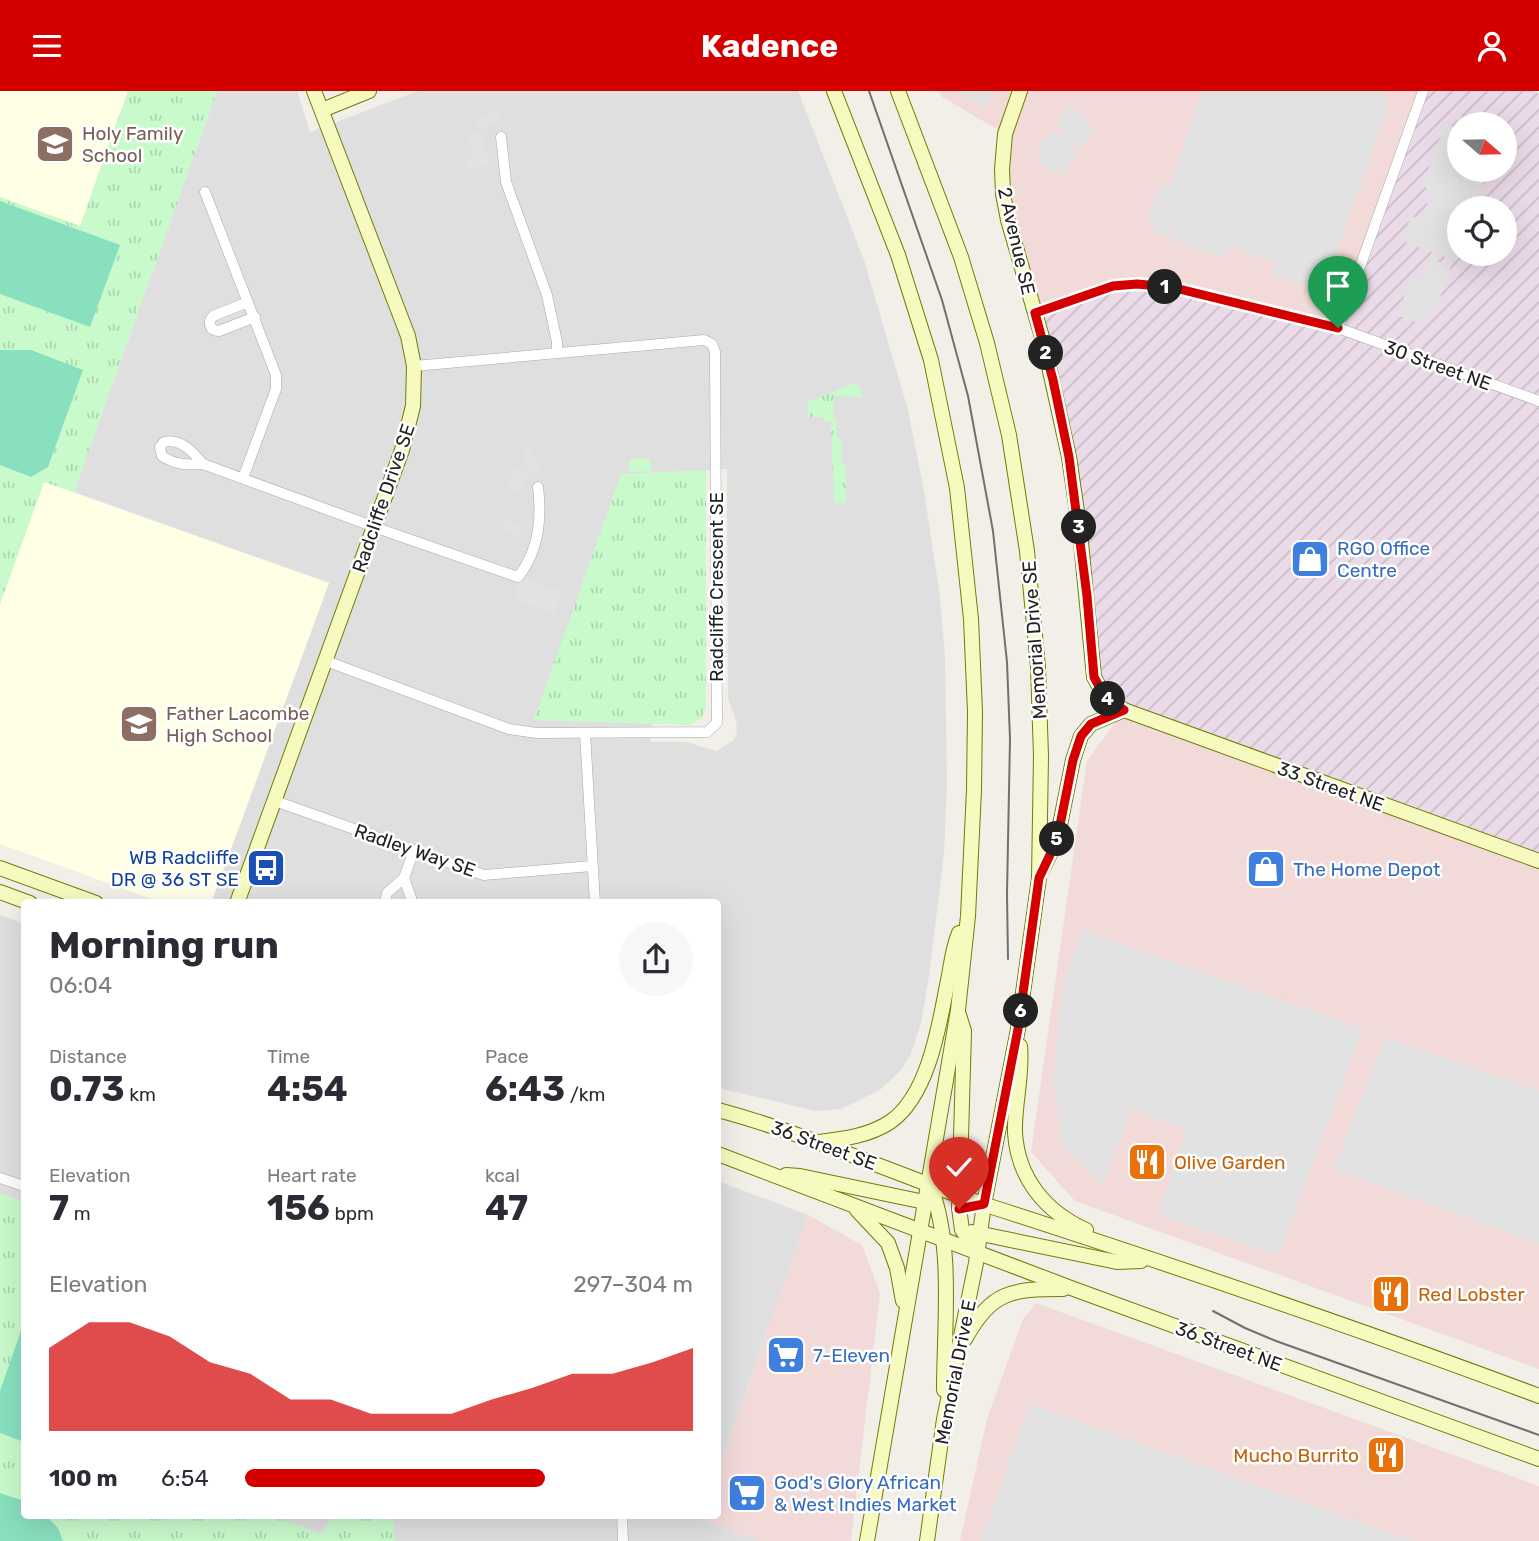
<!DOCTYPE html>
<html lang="en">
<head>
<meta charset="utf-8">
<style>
	body { margin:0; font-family:Rubik,sans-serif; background:#f7f7f7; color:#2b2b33; height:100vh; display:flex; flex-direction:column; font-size:26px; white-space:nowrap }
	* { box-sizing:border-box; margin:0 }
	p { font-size:23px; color:#7c7c81 }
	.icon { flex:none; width:38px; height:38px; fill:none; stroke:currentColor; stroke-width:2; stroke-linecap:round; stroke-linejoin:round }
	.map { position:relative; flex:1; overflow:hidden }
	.details { position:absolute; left:21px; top:808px; width:700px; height:620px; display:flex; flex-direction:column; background:#fff; border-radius:7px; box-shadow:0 7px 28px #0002 }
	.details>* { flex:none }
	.needle { width:46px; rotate:110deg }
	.controls { position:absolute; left:1447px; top:21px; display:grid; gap:14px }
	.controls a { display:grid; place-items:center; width:70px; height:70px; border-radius:50%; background:#fff; box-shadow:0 7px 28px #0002; font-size:35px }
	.pin { position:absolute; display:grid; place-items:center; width:60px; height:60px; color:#fff; margin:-72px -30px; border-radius:50% 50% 50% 0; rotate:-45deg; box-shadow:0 0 7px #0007 }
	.pin .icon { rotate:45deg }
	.km { position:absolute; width:35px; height:35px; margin:-18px; border-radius:50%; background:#222; color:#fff; font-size:19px; line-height:35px; text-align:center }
	.round { display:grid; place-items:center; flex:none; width:74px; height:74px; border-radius:37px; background:#f7f7f7 }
	.overview { display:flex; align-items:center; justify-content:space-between; height:119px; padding:0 28px }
	h1 { font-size:38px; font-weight:700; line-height:52px }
	.stats { display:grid; grid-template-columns:repeat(3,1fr); gap:10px; height:119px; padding:7px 28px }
	.stats div { display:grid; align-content:center }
	.stats b { font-size:35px; font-weight:700 }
	.stats small { font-size:19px; font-weight:400 }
	.stats p { font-size:19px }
	.chart { height:196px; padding:14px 28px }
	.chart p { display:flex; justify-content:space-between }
	.chart svg { width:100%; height:126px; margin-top:7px; fill:#d40000; opacity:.7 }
	ul { padding:0 28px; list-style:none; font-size:23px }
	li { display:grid; grid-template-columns:112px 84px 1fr; align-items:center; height:52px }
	li i { height:18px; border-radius:9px; background:#d40000 }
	header { display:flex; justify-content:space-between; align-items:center; height:91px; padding:0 28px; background:#d40000; color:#fff; font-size:32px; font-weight:700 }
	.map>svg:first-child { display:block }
	.residential { fill:#e0dfdf; fill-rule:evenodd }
	.commercial { fill:#f2dad9 }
	.industrial { fill:url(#industrial-furrows); fill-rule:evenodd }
	.education { fill:#ffffe5 }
	.park { fill:url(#park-tufts) }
	.pitch { fill:#88e0be }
	.parking { fill:#e2e2e2 }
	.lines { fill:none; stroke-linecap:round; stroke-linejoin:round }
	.street-casing { stroke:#a9a9a9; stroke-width:11 }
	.secondary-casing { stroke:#707d05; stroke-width:16 }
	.street { stroke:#fff; stroke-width:10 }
	.secondary { stroke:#f7fabf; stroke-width:14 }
	.tram { stroke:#707070; stroke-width:2 }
	.route-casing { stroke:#fff; stroke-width:14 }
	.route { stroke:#d40000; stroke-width:9 }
	.labels { text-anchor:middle; stroke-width:5; stroke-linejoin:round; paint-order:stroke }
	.education-label { font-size:19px; fill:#785e54; stroke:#fff; text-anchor:start }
	.street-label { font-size:19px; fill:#222; stroke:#fff }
	.shop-label { font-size:19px; fill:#366cbe; stroke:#fff; text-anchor:start }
	.transit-label { font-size:19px; fill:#164399; stroke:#fff; text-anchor:end }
	.food-label { font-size:19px; fill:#c56008; stroke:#fff; text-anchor:start }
</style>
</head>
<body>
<header><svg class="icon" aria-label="menu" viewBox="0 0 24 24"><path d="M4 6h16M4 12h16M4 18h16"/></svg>Kadence<svg class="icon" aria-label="person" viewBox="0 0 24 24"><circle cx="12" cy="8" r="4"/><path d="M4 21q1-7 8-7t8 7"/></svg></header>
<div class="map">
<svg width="1539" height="1450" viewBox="0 0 1539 1450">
	<defs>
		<pattern id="industrial-furrows" width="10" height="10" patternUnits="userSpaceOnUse" patternTransform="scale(1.75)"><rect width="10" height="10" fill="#ebdbe8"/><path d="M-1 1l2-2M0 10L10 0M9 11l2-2" fill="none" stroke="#c9bcc7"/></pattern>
		<pattern id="park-tufts" width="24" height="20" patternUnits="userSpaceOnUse" patternTransform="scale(1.75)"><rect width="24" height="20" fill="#c8facc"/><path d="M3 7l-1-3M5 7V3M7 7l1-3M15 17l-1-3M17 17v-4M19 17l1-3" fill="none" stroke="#acd6af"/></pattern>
	</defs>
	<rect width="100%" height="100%" fill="#f2efe9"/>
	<g class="residential">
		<path d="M217 0H297L310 41 418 0H798L864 169 908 319 924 400 940 505 945 566 947 692 944 763 929 885 921 933 910 965 901 979 881 998 841 1018 816 1020 718 997V812H211L329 492 74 401ZM727 378 728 608 736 629 737 642 733 650 716 660 686 651H650L652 634 621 384Z"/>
		<polygon points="0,824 24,833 24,1424 702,1424 701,1428 758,1450 0,1450"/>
		<polygon points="718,1090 808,1124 718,1381"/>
	</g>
	<g class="commercial">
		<polygon points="939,0 1423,0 1338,237 1035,222 1008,129 1005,43 942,6"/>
		<polygon points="1124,619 1539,772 1539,1278 1075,1110 1031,1061 1087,670"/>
		<polygon points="808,1124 862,1154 880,1202 851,1450 758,1450 701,1428 702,1425 718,1424 718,1381"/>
		<polygon points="1036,1212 1539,1395 1539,1450 960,1450 987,1328 1023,1228"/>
	</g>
	<path class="industrial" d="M1423 0H1532L1539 3V772L1124 619 1100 599 1080 441 1035 222 1137 193 1338 237ZM1460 33H1505V79H1460ZM1460 117H1505V163H1460Z"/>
	<g class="education">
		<polygon points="0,0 128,0 80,135 0,106"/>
		<polygon points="44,391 329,492 211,812 163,812 0,753 0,514"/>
	</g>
	<g class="park">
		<polygon points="128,0 217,0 74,401 44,391 0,513 0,106 80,135"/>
		<polygon points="857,291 863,306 834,305 833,328 836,328 837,348 842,348 842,373 846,373 846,412 834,412 831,331 824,330 824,326 808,326 808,311"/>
		<polygon points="650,367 651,380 630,381 629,368"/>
		<polygon points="706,379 706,616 702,627 690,634 534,629 621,383"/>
		<polygon points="0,1102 24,1111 24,1424 272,1425 323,1443 331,1425 392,1425 395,1450 0,1450"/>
	</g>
	<g class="pitch">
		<polygon points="0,110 120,154 90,236 0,203"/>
		<polygon points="0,259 31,259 83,279 48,376 31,386 0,374"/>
		<polygon points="24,1231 24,1351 0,1342 0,1300"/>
		<polygon points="0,1402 24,1410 24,1424 46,1425 58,1437 63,1450 0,1450"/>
	</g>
	<g class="parking">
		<polygon points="956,0 995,0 984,17"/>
		<polygon points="1202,0 1385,0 1382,7 1390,9 1323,202 1271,184 1275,171 1229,155 1224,167 1170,148 1172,141 1170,140 1167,146 1153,142 1156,131 1147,128 1159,94 1169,97"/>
		<polygon points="1068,15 1089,29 1086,34 1094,39 1080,59 1071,53 1069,57 1078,64 1063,85 1057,80 1055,83 1038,72 1043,64 1037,59 1051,40 1060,45 1064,39 1056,33"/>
		<polygon points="497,19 501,30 478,40 491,72 469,81 464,69 475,65 467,45 478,40 474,28"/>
		<polygon points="1459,25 1480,33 1460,33 1460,79 1488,79 1474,117 1460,117 1459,157 1455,169 1439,164 1437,170 1451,175 1433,226 1424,223 1421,233 1397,224 1412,185 1422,188 1432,161 1402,150 1411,125 1422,128 1432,99 1422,95 1445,33 1455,36"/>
		<polygon points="532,357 540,384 529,382 521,403 507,398 515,377 529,382 523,359"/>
		<polygon points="504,429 523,436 519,445 501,439"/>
		<polygon points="522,486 562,501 554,523 514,508"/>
		<polygon points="1082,839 1363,938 1278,1165 1157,1123 1187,1039 1131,1018 1103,1095 1062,1055 1053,987 1062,898"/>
		<polygon points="1385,946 1539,1000 1539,1153 1334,1078"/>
		<polygon points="1030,1313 1411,1450 981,1450"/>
	</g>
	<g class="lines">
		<g class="street-casing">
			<g id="street">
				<polyline points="501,46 506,91 547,204 557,251 557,262"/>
				<polyline points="205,101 276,284 276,298 243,387"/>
				<path d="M248 211 213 225C207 232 210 240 219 240L255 226"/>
				<polyline points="1035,222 1113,195 1137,193 1171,196 1338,237 1539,310"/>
				<polyline points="1338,237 1423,0"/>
				<path d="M203 373C193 361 181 347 164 351L160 356 162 365C175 374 188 374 203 373L391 442 518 486C539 460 542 428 538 396"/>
				<polyline points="326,570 509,638 537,642 707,641 717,632 715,261 712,253 704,249 671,252 414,275"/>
				<polyline points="585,642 595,812"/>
				<polyline points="275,710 484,784 592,775"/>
				<polyline points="404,787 411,807 411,812"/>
				<polyline points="385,812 387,802 404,787 414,759"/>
				<polyline points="0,1087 24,1095"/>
				<polyline points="622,1424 623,1450"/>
			</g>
		</g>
		<g class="secondary-casing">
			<g id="secondary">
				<polyline points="834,0 898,164 931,269 957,397 971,528 975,621 974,699 968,825 958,919 867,1450"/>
				<polyline points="898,0 961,166 987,252 1009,344 1027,460 1038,576 1041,665 1039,787 1018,938 984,1113 976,1172 944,1328 927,1450"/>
				<polyline points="1020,0 1005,43 1002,78 1003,103 1008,129 1044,253 1069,366 1080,441 1094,586 1105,606 1124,619 1539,770"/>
				<polyline points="322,19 369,0"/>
				<polyline points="0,777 96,812"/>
				<polyline points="1042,779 1057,749 1073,669 1081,645 1091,633 1124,619"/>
				<polyline points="0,801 30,812"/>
				<polyline points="237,812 402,359 413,315 414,275 408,245 314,0"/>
				<polyline points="959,924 964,940 959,1117 962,1139 977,1160"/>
				<path d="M1020 955C1023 984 1014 1013 1015 1042 1018 1088 1046 1121 1086 1139"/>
				<path d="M718 1019C808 1043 894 1083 983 1113 1169 1173 1355 1236 1539 1305"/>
				<path d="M818 1051C843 1048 869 1045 890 1031 928 1005 939 936 947 894 951 877 952 858 959 842"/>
				<polyline points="718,1063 1071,1197 1539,1368"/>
				<polyline points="786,1084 800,1085 934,1113"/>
				<path d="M930 1094C954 1154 944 1234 944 1299"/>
				<polyline points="857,1119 888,1152 897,1177 903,1210"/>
				<polyline points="972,1141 1117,1171 1141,1170"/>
				<path d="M965 1248C992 1200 1011 1198 1063 1198"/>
			</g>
		</g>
		<use href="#street" class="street"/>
		<use href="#secondary" class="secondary"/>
		<g class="tram">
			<polyline points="869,0 942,209 968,305 993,440 1007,571 1010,648 1007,803 1008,868"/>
			<polyline points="1213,1220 1245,1237 1276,1250 1539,1344"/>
		</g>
	</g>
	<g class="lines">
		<g class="route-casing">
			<polyline id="route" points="959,1118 984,1113 1018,938 1039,787 1057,749 1073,669 1081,645 1091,633 1124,619 1105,606 1094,586 1087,505 1069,366 1053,289 1035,222 1113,195 1137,193 1171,196 1338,237"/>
		</g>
		<use href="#route" class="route"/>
	</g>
	<defs>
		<g id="school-square" transform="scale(2.0125)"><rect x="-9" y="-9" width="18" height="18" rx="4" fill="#8d6e63" stroke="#fff"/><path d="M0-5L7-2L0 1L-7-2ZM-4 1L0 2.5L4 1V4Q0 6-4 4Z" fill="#fff"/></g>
		<g id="shop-square" transform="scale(2.0125)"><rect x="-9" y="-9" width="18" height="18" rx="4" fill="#3f7fe0" stroke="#fff"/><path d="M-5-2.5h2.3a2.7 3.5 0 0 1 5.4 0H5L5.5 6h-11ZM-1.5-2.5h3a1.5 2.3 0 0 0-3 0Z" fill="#fff"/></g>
		<g id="bus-square" transform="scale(2.0125)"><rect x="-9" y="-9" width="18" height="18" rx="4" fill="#1a4fb4" stroke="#fff"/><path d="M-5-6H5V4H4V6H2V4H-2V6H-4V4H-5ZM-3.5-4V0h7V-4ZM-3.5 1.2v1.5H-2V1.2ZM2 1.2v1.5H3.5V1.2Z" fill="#fff"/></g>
		<g id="restaurant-square" transform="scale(2.0125)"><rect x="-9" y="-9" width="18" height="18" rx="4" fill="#e8710a" stroke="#fff"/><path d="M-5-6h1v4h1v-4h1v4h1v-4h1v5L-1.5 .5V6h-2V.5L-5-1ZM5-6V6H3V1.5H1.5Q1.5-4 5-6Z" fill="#fff"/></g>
		<g id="supermarket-square" transform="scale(2.0125)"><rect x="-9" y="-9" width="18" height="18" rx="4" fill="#3f7fe0" stroke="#fff"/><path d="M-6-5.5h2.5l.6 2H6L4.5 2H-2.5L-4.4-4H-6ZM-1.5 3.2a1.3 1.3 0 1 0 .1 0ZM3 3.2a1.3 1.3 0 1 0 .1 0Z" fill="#fff"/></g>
	</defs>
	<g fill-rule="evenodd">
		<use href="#school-square" x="55" y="53"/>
		<use href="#shop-square" x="1310" y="468"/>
		<use href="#school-square" x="139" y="633"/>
		<use href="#bus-square" x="266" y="777"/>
		<use href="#shop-square" x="1266" y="778"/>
		<use href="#restaurant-square" x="1147" y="1071"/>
		<use href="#restaurant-square" x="1391" y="1203"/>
		<use href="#supermarket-square" x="786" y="1264"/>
		<use href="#restaurant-square" x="1386" y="1364"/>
		<use href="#supermarket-square" x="747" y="1402"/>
	</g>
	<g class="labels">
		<g class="education-label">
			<text x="82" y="49">Holy Family<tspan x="82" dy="22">School</tspan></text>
			<text x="166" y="629">Father Lacombe<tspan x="166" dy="22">High School</tspan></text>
		</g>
		<g class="street-label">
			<text transform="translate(1017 150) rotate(77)" y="7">2 Avenue SE</text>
			<text transform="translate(1438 274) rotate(20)" y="7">30 Street NE</text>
			<text transform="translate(383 407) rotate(-71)" y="7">Radcliffe Drive SE</text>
			<text transform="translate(716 496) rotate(-90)" y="7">Radcliffe Crescent SE</text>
			<text transform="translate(1034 549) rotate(-94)" y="7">Memorial Drive SE</text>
			<text transform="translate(1331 695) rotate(20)" y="7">33 Street NE</text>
			<text transform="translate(415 759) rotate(19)" y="7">Radley Way SE</text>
			<text transform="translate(824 1054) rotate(20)" y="7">36 Street SE</text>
			<text transform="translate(1229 1255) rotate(20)" y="7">36 Street NE</text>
			<text transform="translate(955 1281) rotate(-79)" y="7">Memorial Drive E</text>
		</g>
		<g class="shop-label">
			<text x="1337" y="464">RGO Office<tspan x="1337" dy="22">Centre</tspan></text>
			<text x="1293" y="785">The Home Depot</text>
			<text x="813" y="1271">7-Eleven</text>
			<text x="774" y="1398">God's Glory African<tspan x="774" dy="22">&amp; West Indies Market</tspan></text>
		</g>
		<g class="transit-label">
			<text x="239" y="773">WB Radcliffe<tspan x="239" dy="22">DR @ 36 ST SE</tspan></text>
		</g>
		<g class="food-label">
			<text x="1174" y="1078">Olive Garden</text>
			<text x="1418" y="1210">Red Lobster</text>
			<text x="1359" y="1371" text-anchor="end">Mucho Burrito</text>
		</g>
	</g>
</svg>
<div class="controls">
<a><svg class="needle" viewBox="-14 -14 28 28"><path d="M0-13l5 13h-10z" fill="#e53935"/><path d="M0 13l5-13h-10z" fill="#7c7c81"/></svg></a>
<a><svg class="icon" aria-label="locate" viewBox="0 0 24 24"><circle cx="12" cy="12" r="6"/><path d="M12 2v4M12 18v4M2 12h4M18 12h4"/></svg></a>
</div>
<div class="pin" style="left:1338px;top:237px;background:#1e9e55"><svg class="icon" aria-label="arrive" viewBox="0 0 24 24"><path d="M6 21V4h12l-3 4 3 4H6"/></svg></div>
<div class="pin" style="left:959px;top:1118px;background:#d93025"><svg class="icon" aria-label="check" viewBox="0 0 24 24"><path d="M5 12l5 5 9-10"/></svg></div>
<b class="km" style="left:1165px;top:196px">1</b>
<b class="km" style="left:1046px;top:262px">2</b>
<b class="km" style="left:1079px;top:436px">3</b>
<b class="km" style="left:1108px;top:608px">4</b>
<b class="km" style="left:1057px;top:748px">5</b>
<b class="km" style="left:1021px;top:920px">6</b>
<section class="details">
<div class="overview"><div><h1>Morning run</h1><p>06:04</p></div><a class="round"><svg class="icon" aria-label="share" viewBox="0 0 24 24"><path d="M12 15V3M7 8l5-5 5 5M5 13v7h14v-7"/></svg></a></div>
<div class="stats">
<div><p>Distance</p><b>0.73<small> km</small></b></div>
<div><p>Time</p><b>4:54</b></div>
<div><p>Pace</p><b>6:43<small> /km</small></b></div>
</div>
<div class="stats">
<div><p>Elevation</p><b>7<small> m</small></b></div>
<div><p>Heart rate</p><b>156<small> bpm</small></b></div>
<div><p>kcal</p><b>47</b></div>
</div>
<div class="chart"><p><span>Elevation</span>297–304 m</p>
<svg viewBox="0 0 160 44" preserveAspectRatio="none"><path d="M0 44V15L10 6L20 6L30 11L40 20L50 24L60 33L70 33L80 38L90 38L100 38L110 33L120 29L130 24L140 24L150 20L160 15V44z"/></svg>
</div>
<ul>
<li><b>100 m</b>6:54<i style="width:67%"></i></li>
</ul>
</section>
</div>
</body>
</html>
